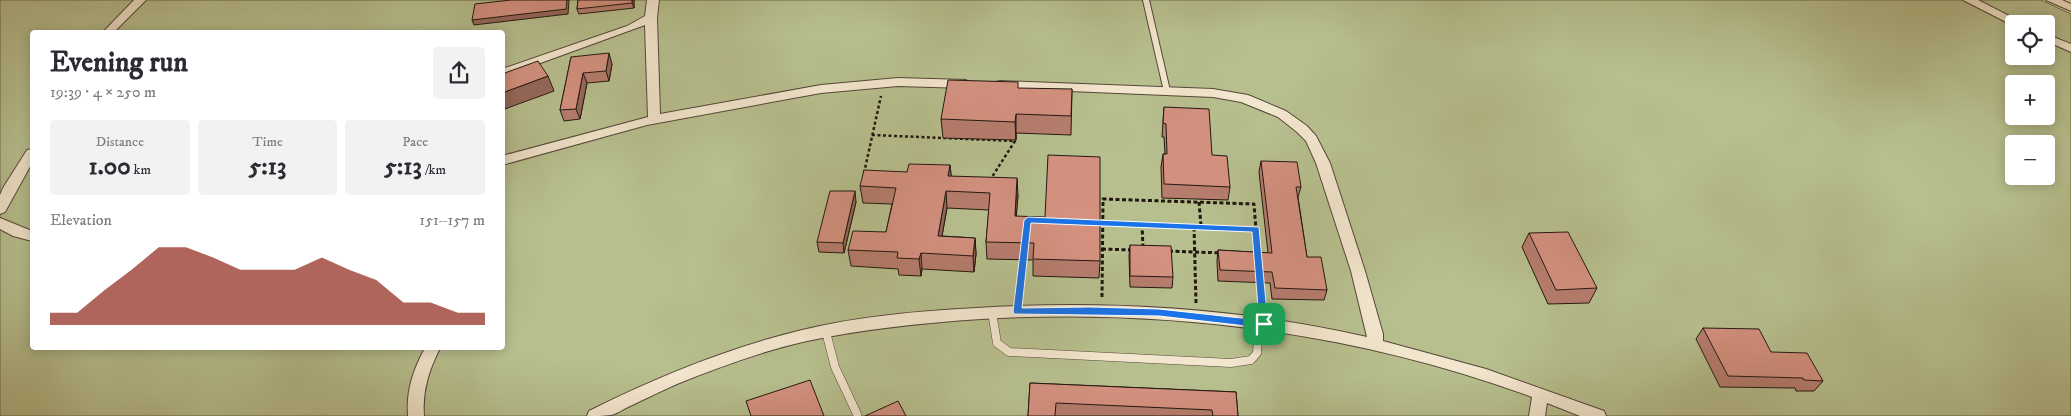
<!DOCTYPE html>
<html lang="en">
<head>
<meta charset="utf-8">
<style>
	body { margin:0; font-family:"IM FELL DW Pica",serif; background:#f2f2f3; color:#2b2b33; height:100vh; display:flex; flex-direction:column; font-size:19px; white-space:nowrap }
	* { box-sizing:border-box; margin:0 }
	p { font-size:16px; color:#7c7c81 }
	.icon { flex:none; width:28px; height:28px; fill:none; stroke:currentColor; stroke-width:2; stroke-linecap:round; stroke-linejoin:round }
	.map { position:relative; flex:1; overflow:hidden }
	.panel { position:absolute; left:30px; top:30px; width:475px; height:320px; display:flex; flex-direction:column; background:#fff; border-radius:5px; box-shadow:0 2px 12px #0003 }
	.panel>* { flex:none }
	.controls { position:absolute; left:2005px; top:15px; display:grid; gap:10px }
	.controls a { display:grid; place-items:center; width:50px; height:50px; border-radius:5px; background:#fff; box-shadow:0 2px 12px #0003; font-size:25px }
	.pin { position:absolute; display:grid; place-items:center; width:42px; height:42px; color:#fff; margin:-21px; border-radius:10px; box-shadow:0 2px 8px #0006 }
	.round { display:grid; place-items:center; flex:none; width:52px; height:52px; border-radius:5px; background:#f2f2f3 }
	.summary { display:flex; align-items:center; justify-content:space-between; height:85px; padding:0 20px }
	h1 { font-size:28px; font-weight:800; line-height:38px }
	.figures { display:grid; grid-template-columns:repeat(3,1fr); gap:8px; height:85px; padding:5px 20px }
	.figures div { display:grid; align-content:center; border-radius:5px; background:#f2f2f3; text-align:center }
	.figures b { font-size:25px; font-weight:800 }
	.figures small { font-size:14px; font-weight:400 }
	.figures p { font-size:14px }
	.chart { height:140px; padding:10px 20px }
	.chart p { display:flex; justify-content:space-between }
	.chart svg { width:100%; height:90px; margin-top:5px; fill:#8f2418; opacity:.7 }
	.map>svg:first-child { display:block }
	.green { fill:#b7bf8e; stroke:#6c6b4f; fill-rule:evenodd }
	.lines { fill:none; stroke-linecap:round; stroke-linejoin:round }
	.lane-far1-casing { stroke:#544739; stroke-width:8 }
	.lane-casing { stroke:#544739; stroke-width:9 }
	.street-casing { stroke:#544739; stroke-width:2 }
	.path-far1 { stroke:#221710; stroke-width:2.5; stroke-dasharray:3 2.5; stroke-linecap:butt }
	.path { stroke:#221710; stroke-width:3; stroke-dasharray:4 2.5; stroke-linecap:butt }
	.lane-far1 { stroke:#f3e6ce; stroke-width:6 }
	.lane { stroke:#f3e6ce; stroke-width:8 }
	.street { fill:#f3e6ce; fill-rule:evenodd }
	.wall { fill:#b67d6e; stroke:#221710 }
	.shaded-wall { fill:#94665a; stroke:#221710 }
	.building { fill:#d49180; stroke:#221710 }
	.route { fill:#1a73e8; stroke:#fff; fill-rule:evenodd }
</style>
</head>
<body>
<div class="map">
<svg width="2071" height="416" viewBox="0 0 2071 416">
	<rect width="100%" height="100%" fill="#ecd8b4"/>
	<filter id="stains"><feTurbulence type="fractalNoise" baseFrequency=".004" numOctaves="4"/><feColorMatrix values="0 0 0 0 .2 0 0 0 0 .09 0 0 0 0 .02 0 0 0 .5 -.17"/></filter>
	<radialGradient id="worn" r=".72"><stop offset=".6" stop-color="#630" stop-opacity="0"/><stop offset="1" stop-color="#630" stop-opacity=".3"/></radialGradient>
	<path class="green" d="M0 0H2041L2071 14V416H0ZM2014 24H2046V56H2014ZM32 32H502V348H32ZM2014 84H2046V116H2014ZM2014 144H2046V176H2014Z"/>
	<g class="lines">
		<g class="lane-far1-casing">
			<polyline id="lane-far1" points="1146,0 1167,91"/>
		</g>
		<g class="lane-casing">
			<g id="lane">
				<polyline points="992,312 997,343 1009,352 1231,363 1251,360 1257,353 1259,324"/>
				<polyline points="826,332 835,367 857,414"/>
			</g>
		</g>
		<g class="street-casing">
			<g id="street">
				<polygon points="134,0 146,0 114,32 103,32"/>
				<polygon points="647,0 659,0 657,18 660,114 821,85 898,78 966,80 972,84 966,88 898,86 821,93 647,125 502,165 502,156 648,117 645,25 502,77 502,69 627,26 645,16"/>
				<polygon points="1963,0 1978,0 2025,24 2014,24 2014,26"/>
				<polygon points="2046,0 2062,0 2071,4 2071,11"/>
				<polygon points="2046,34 2071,44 2071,52 2046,41"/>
				<path d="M1000 81 1213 89 1248 95 1286 111 1307 126 1316 136 1330 163 1365 271 1383 334V341L1486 369 1604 411 1606 416H1580L1547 403 1545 416H1529L1532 397C1357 332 1166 308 981 319 922 323 864 329 807 341 762 351 719 367 677 384 661 391 645 399 628 407 623 409 617 414 611 415 604 416 594 416 587 416L589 411C657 377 728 348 802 330 859 316 919 311 977 308 1107 300 1240 308 1367 337L1351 271 1316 163 1306 141 1297 132 1278 117 1241 102 1213 97 996 88 994 85 996 82Z"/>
				<polygon points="32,149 32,163 5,212 0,214 0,195 3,188 27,150"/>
				<polygon points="0,218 32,231 32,241 13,236 0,229"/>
				<path d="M425 348H440C429 370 422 391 424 416H408C406 391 413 370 425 348Z"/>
			</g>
		</g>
		<g class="path-far1">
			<polyline points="872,135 1015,141 990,180"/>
			<polyline points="864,173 881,96"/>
		</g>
		<g class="path">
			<polyline points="1199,202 1201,226"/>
			<polyline points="1100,223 1194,226"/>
			<polyline points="1142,224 1143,249"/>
			<polyline points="1102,249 1132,250"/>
			<polyline points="1169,251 1222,253"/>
			<polyline points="1260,279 1263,310"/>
			<polyline points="1019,297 1024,256"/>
			<polyline points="1102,297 1103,199 1254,204 1258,256"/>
			<polyline points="1196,303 1194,226 1256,229"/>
		</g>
		<use href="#lane-far1" class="lane-far1"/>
		<use href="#lane" class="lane"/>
		<use href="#street" class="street"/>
	</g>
	<g class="wall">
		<polygon points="578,0 634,0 634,8 579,14 577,9"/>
		<polygon points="571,57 612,64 609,81 587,83 580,119 564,121 560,110"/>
		<polygon points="1072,89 1071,135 1016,133 1016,140 943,138 941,119"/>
		<polygon points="1164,107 1212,155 1230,187 1228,200 1162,198 1161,167 1163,154 1165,154 1164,137 1162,137"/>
		<polygon points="1261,161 1301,187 1298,197 1307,257 1327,290 1324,300 1272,299 1270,283 1218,281 1217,261 1218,250 1268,253 1259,172"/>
		<polygon points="950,165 951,176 1018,195 1016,216 1100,261 1099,278 1033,276 1033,260 987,259 986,242 989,210 947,208 942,236 975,238 976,254 974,272 922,269 921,276 899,275 898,269 851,266 848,250 886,232 892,204 863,203 860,186 907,172"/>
		<polygon points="856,202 844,253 819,252 817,242"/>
		<polygon points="1529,233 1597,288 1589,303 1548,304 1522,247"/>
		<polygon points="1130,245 1173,277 1172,288 1130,287 1129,256"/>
		<polygon points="1703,328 1771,352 1823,381 1814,391 1796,391 1795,388 1720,387 1696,339"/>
		<polygon points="1030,383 1236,392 1238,416 1028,416"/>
	</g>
	<g class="shaded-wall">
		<polygon points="567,0 569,0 568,14 474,25 472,20"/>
		<polygon points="632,0 634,0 634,8 632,3"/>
		<polygon points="609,53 612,64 609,81 606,71"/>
		<polygon points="583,73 587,83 580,119 576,109"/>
		<polygon points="548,76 554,91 502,110 502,93"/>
		<polygon points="1016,114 1016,140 1015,122"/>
		<polygon points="950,165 952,182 950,192 948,176"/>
		<polygon points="1017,178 1018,195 1015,233 1015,216"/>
		<polygon points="855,191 856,202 844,253 843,243"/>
		<polygon points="946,191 947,208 939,252 938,236"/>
		<polygon points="975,238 976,254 974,272 973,256"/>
		<polygon points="921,253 922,269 921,276 919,259"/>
	</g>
	<g class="building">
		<polygon points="511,0 567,0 566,9 472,20 475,4"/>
		<polygon points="578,0 632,0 632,3 577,9"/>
		<polygon points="609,53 606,71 583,73 576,109 560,110 571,57"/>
		<polygon points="538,61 548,76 502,93 502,74"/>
		<polygon points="948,80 1018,82 1018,88 1072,89 1071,116 1016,114 1015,122 941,119"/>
		<polygon points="1164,107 1209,109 1212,155 1227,156 1230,187 1164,184 1163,154 1167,154 1166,124 1163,123"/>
		<polygon points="1048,155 1100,157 1100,261 1033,259 1034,243 986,242 990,193 946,191 938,236 975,238 973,256 921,253 919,259 897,258 898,252 848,250 853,231 886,232 896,188 860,186 864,170 907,172 909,164 950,165 948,176 1017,178 1015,216 1045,217"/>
		<polygon points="1261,161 1297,162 1301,187 1296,187 1307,257 1321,257 1327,290 1275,288 1272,272 1220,270 1218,250 1272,253"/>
		<polygon points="830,191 855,191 843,243 817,242"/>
		<polygon points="1568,232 1597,288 1556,290 1529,233"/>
		<polygon points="1130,245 1171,246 1173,277 1130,276"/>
		<polygon points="1703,328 1759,329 1771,352 1807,353 1823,381 1804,380 1803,378 1728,376"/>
		<polygon points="810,380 824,416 751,416 746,401"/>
		<polygon points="1030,383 1236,392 1238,416 1213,416 1212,410 1056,403 1055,416 1028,416"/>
		<polygon points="898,401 906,416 865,416"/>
	</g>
	<path class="route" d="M1028 217 1259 227 1268 324 1264 328 1159 316 1014 314 1013 311 1024 220ZM1031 223 1252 232 1259 320 1159 309 1091 307 1022 308Z"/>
	<rect width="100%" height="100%" filter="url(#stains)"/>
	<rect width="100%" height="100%" fill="url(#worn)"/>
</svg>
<div class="controls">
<a><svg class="icon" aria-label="locate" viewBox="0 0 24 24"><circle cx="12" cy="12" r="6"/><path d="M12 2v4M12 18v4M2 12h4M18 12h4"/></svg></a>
<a>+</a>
<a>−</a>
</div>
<div class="pin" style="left:1264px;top:324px;background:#1e9e55"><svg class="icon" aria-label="arrive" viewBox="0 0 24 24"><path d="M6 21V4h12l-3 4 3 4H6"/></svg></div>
<section class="panel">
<div class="summary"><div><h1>Evening run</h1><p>19:39 · 4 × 250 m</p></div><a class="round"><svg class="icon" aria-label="share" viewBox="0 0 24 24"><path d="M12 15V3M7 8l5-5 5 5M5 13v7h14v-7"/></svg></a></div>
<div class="figures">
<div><p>Distance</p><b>1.00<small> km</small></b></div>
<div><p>Time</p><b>5:13</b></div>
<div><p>Pace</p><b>5:13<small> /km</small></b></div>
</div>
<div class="chart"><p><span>Elevation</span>151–157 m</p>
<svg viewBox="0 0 160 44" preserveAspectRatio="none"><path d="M0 44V38L10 38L20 27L30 17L40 6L50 6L60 11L70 17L80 17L90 17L100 11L110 17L120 22L130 33L140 33L150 38L160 38V44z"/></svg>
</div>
</section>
</div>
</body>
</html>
